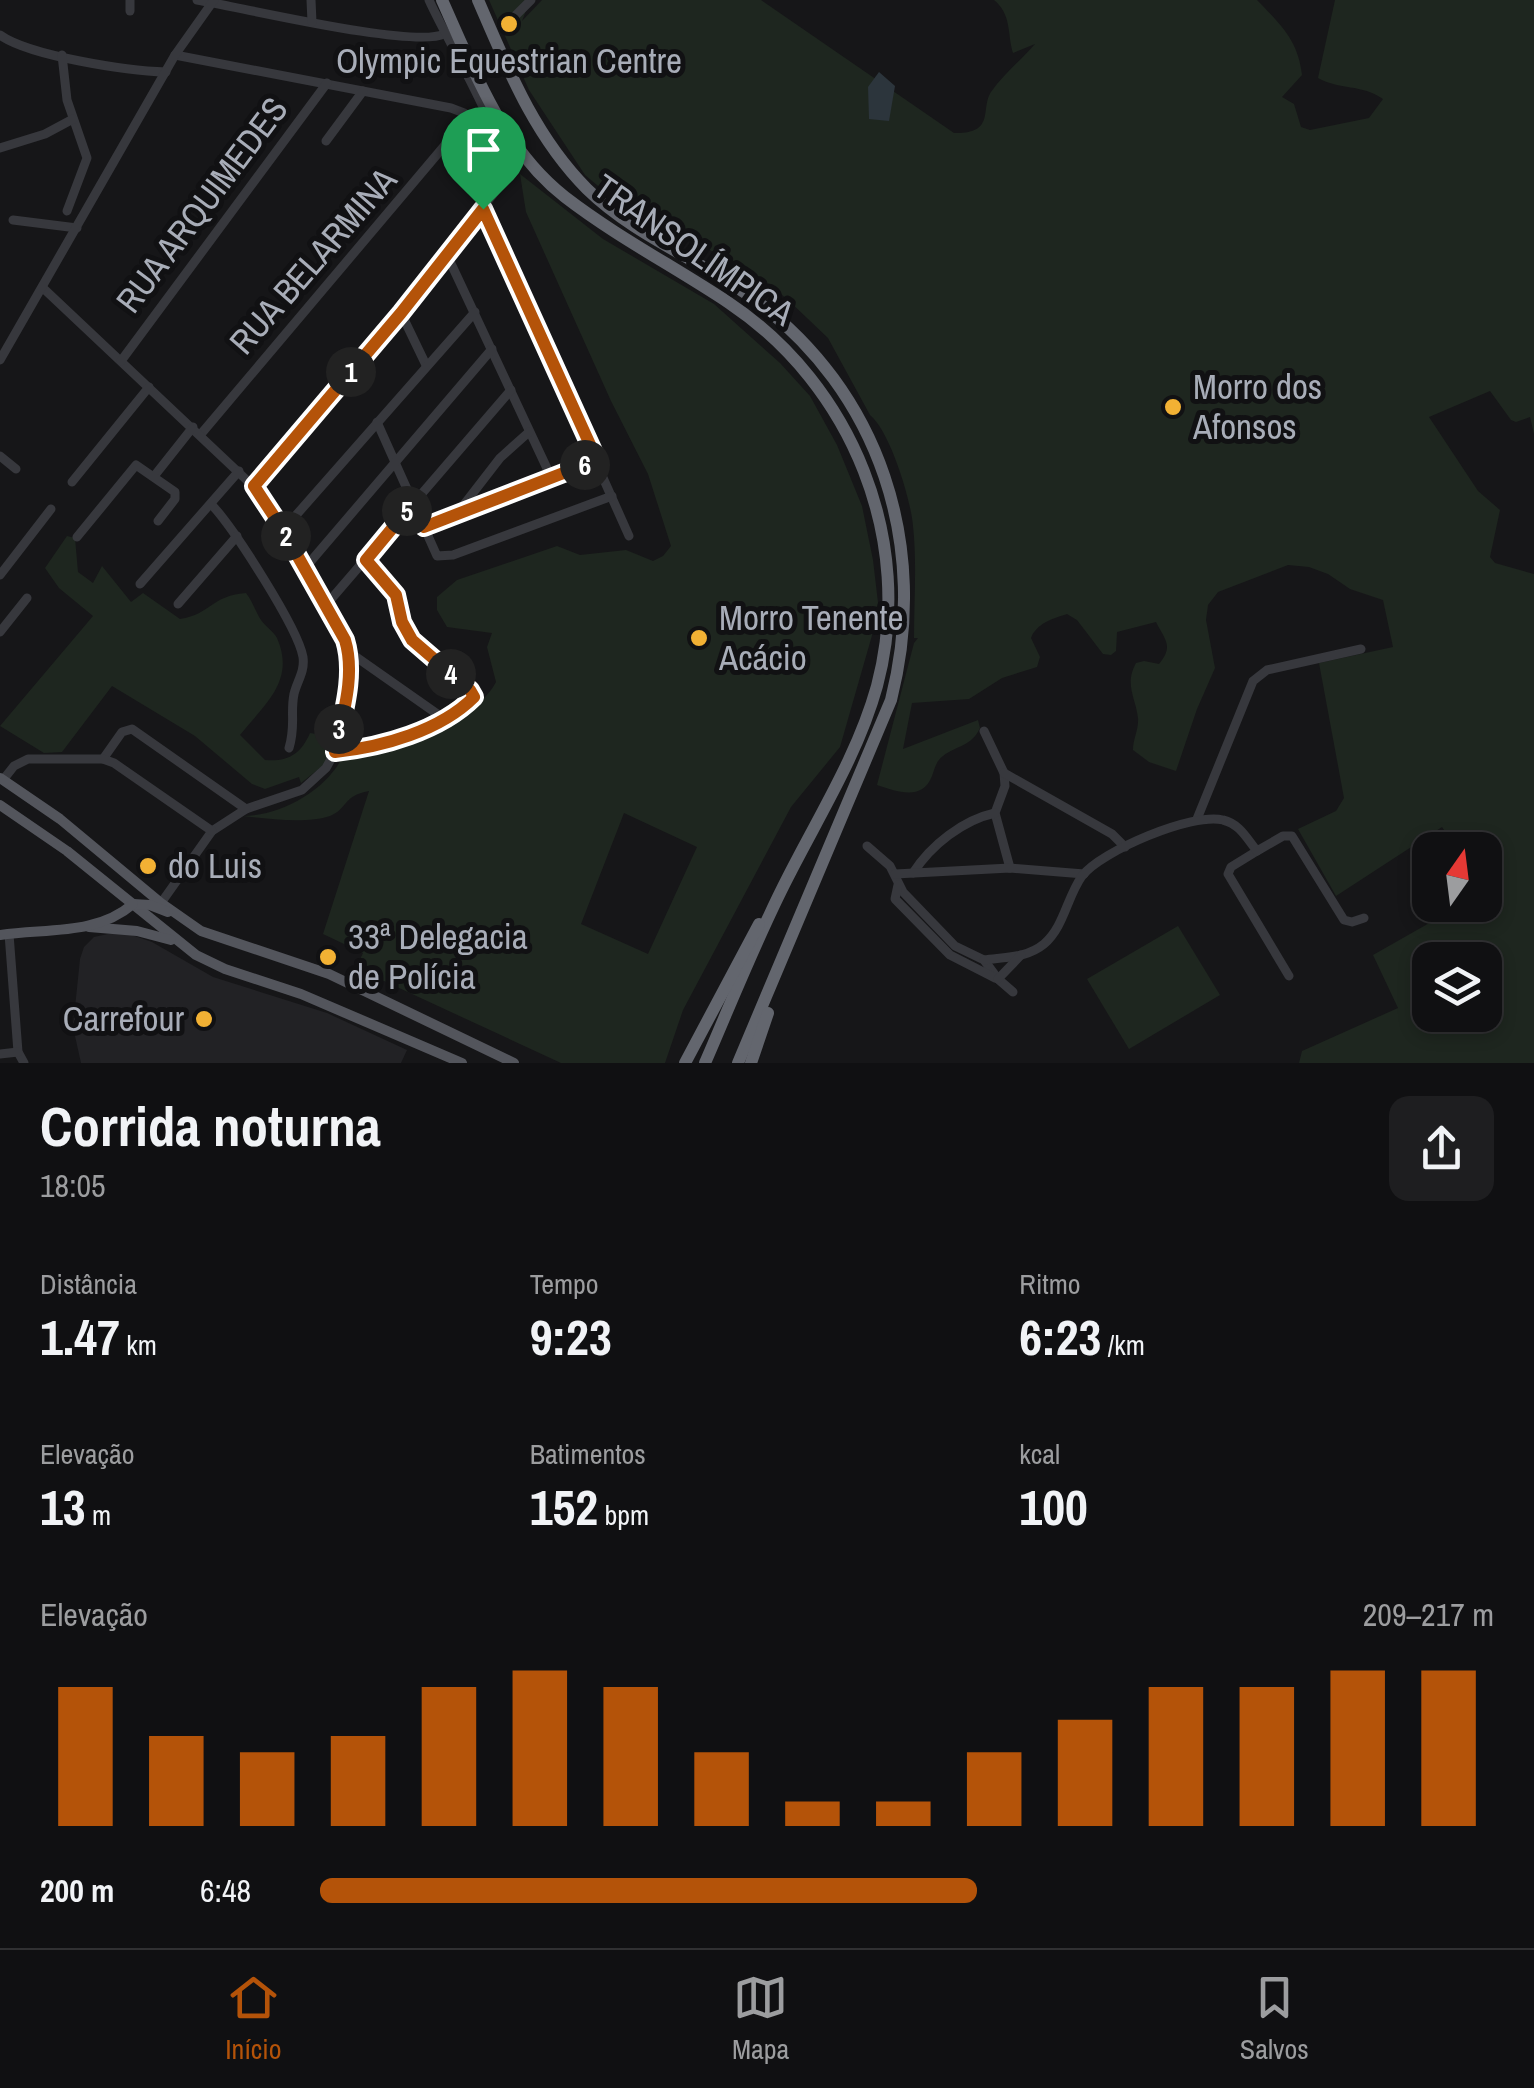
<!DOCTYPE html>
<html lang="pt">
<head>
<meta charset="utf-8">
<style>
	body { margin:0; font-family:"Archivo Narrow",sans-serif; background:#1e1e20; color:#f1f3f6; height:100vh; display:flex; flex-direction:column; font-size:38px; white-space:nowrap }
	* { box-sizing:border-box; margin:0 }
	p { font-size:32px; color:#9c9d9f }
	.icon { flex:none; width:55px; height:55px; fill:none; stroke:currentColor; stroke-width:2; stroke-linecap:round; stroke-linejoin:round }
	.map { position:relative; height:1063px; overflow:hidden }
	.panel { display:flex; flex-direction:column; background:#101012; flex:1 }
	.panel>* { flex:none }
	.needle { width:65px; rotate:14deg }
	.fabs { position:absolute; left:1412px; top:832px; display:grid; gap:20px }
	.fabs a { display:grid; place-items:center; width:90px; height:90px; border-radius:20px; background:#101012; box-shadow:0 5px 15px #0003,0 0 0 2px #303032; font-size:50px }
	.pin { position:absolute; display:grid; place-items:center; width:85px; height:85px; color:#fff; margin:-102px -42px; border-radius:50% 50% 50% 0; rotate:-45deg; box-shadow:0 0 10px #0007 }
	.pin .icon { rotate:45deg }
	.km { position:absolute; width:50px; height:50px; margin:-25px; border-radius:50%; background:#222; color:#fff; font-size:28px; line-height:50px; text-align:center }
	.round { display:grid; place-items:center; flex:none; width:105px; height:105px; border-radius:20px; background:#1e1e20 }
	.summary { display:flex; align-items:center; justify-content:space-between; height:170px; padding:0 40px }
	h1 { font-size:55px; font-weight:700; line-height:75px }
	.stats { display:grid; grid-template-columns:repeat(3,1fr); gap:15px; height:170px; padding:10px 40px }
	.stats div { display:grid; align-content:center }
	.stats b { font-size:50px; font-weight:700 }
	.stats small { font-size:28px; font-weight:400 }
	.stats p { font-size:28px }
	.chart { height:280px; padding:20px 40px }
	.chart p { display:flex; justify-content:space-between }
	.chart svg { width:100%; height:180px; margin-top:10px; stroke:#b45309; stroke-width:6 }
	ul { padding:0 40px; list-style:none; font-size:32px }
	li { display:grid; grid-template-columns:160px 120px 1fr; align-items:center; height:75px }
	li i { height:25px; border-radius:12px; background:#b45309 }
	.dock { display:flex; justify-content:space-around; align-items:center; height:140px; border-top:2px solid #303032; background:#101012; font-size:28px; color:#9c9d9f }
	.dock a { display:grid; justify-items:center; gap:5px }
	.dock .current { color:#b45309 }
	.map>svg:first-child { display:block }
	.built { fill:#222225 }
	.green { fill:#1e261f; fill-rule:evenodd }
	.water { fill:#2c353c }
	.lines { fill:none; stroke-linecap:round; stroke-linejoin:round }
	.minor { stroke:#37383d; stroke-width:9 }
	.major { stroke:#53555c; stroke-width:10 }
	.highway { stroke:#63666e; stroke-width:12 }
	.route-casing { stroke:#fff; stroke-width:20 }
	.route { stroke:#b45309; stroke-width:12 }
	.poi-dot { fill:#f2b134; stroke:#111113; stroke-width:4 }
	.labels { text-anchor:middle; stroke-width:10; stroke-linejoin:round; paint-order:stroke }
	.poi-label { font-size:35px; fill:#a8adb8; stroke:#111113; text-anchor:start }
	.street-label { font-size:35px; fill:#a8adb8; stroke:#111113 }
</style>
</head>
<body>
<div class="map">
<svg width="1534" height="1063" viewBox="0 0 1534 1063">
	<rect width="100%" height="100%" fill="#161618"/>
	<polygon class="built" points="108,934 129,934 152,942 213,977 327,1013 407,1050 401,1063 81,1063 73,1027 80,959 84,947 94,937"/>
	<g class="green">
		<path d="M489 0H530L522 21 542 0H761L954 133C996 134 980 109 991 92 1003 75 1021 60 1035 44L1013 53C1007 33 1012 15 994 0H1257C1281 25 1298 40 1302 75L1282 97 1294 104 1301 127 1310 130 1369 118 1383 99C1362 84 1339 90 1318 78L1335 0H1534V434L1530 417 1516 422 1511 420 1490 391 1429 417 1478 491 1500 510 1490 557 1495 563 1534 574V1063H1299L1302 1051 1398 1008 1373 955 1461 905H1485V850H1458L1442 827 1336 896 1298 829 1336 811 1344 798 1319 663 1393 647 1383 600 1350 589 1328 574 1309 567 1288 565 1218 592 1208 605 1206 620 1215 668 1197 709 1176 771 1149 762 1133 750C1133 739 1139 729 1138 718 1136 698 1124 685 1136 663L1144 661 1159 664C1174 646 1165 640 1156 622L1117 632 1116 651 1111 655 1103 654 1077 620 1067 614C1052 619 1037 623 1031 638L1040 657 1037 667 1002 678 969 699 912 703 903 749 978 720 980 728C971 747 957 745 943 756 936 761 935 768 932 776 922 802 896 791 877 785L914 643 918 638H914C914 601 917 562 913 526 911 500 890 431 870 415L828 338 786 298 743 265 634 216 585 175 529 90ZM1430 960H1485V1015H1430Z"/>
		<path d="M520 174 603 239 714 304 780 363 810 396 837 445 862 506 873 560 879 611 840 747 791 807 683 1010 665 1063H561L356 968 363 953 323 934 369 791C342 796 348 809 330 816 307 824 267 819 243 816 280 816 325 791 342 758 388 747 472 727 496 682L487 647 492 633 447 627 437 610V597L457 580 557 546 580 555 626 550 653 561 663 556 671 546 648 474 611 401 526 212ZM624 813 697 847 648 954 581 924Z"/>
		<path d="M67 536 75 538 78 572 93 583 102 566 131 602 143 593 180 619C212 614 210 596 246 593 253 602 255 611 261 620 265 626 274 632 277 638 296 681 264 705 240 735L265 760C288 762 301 754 310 733L334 737 325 764 301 783 299 777 265 789 252 784 195 736 112 686 62 752 44 753 0 726 93 616 59 588 45 568Z"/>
		<polygon points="1178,926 1220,995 1129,1049 1087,979"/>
	</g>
	<polygon class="water" points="879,72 895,86 889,121 869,119 868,87"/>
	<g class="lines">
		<g class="minor">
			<path d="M197 0C240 7 414 49 444 34"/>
			<polyline points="311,0 312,22"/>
			<polyline points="130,11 130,0"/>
			<polyline points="512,19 531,0"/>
			<path d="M0 35C29 56 128 71 166 72"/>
			<polyline points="62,55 67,100 87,158 67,211"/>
			<polyline points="175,55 451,108 464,113 467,119 201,434"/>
			<polyline points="326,141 363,91"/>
			<polyline points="0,148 45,134 73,119"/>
			<polyline points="483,209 629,536"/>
			<polyline points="13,220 77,228"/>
			<polyline points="447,255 552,479"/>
			<polyline points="43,288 253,486 305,568 340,629 349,652 347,689 335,752 326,768 302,790 246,809 212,831 161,903"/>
			<polyline points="401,313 426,365"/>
			<polyline points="0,360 175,55 214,0"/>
			<polyline points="121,361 327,83"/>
			<polyline points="377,422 437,556 453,555 612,496"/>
			<polyline points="0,456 16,469"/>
			<polyline points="155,475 193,427"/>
			<polyline points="72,482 149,387"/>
			<path d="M253 486 401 313 505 179C511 145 445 37 429 0"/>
			<path d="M211 504C233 527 298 628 303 657 305 672 297 681 294 694 290 714 296 725 289 748"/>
			<polyline points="459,511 500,458 529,432"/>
			<polyline points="425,527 597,459"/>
			<polyline points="283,530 475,312"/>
			<polyline points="77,537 136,465 175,492 175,499 158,521"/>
			<polyline points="305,568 492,349"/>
			<polyline points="0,575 51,509"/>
			<polyline points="140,584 239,471"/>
			<polyline points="178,604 237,536"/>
			<polyline points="326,605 511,390"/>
			<polyline points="0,632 27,598"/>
			<polyline points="349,652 443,718"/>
			<polyline points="984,731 1004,773 1005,786 995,813 1010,868"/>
			<path d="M335 752C381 747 441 731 474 697L470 690 412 640 403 622 395 595 366 560"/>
			<polyline points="103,759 122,732 132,729 246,809"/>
			<polyline points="1004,773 1112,834 1125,847"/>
			<polyline points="3,780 14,766 28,759 103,759 114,763 212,831"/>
			<polyline points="1197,819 1253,681 1267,670 1361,649"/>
			<polyline points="867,846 890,866 903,892 955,946 984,960 998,979 1013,992"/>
			<polyline points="1257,851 1231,867 1228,874 1289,976"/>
			<path d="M913 873C931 845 963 820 995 813"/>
			<polyline points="895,874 1010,868 1084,874"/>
			<polyline points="898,885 895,899 950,955 995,978"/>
			<polyline points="9,934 18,1052 24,1063"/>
			<path d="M984 960C1006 957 1027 958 1044 944 1064 927 1067 897 1082 876 1101 851 1193 812 1223 820 1240 824 1247 839 1257 851L1283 836H1292L1344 920 1352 922 1364 918"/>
			<polyline points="998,979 1021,955"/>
			<polyline points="0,1054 18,1052"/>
		</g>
		<g class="major">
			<polyline points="0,778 60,819 161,903 201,931 329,974 514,1063"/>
			<polyline points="0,805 67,851 196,955 225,969 301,994 462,1063"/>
			<polyline points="133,904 150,905 168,912"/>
			<polyline points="89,927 137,931 171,940"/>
			<path d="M0 935C45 928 96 936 133 904"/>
		</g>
		<g class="highway">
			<path d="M442 0C473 69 503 149 565 197 617 237 675 267 729 303 852 385 916 541 877 686 858 754 820 814 788 877 757 937 732 1001 705 1063"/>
			<path d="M478 0C507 67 534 136 587 189 634 235 698 259 751 297 881 391 930 547 891 700L738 1063"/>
			<polyline points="685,1063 759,924"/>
			<polyline points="751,1063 768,1013"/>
		</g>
	</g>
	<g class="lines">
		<g class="route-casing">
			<path id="route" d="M483 209 597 460 424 527 414 502 366 560 396 595 402 622 412 640 470 690 474 697C440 731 382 747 335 752 342 717 356 676 345 640L283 530 254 486 401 313Z"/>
		</g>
		<use href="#route" class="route"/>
	</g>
	<g class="poi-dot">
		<circle cx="509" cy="24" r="10"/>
		<circle cx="1173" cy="407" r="10"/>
		<circle cx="699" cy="638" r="10"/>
		<circle cx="148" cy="866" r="10"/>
		<circle cx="328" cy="957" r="10"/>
		<circle cx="204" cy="1019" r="10"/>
	</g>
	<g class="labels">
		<g class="poi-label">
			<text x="509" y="73" text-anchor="middle">Olympic Equestrian Centre</text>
			<text x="1193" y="399">Morro dos<tspan x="1193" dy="40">Afonsos</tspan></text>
			<text x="719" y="630">Morro Tenente<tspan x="719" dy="40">Acácio</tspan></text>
			<text x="168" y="878">do Luis</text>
			<text x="348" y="949">33ª Delegacia<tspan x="348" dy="40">de Polícia</tspan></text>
			<text x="184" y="1031" text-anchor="end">Carrefour</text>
		</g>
		<g class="street-label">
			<text transform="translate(202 205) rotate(-53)" y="12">RUA ARQUIMEDES</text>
			<text transform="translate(694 250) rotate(35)" y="12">TRANSOLÍMPICA</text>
			<text transform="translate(313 261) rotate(-49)" y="12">RUA BELARMINA</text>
		</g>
	</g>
</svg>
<div class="fabs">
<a><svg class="needle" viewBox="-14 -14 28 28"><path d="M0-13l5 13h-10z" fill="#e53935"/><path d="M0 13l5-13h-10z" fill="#9c9d9f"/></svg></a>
<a><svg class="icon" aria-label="layers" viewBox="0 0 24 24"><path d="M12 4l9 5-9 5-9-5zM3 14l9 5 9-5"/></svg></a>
</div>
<div class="pin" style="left:483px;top:209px;background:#1e9e55"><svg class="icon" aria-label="arrive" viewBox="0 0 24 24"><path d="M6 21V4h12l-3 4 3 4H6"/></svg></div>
<b class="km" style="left:351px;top:372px">1</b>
<b class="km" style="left:286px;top:536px">2</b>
<b class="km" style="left:339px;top:729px">3</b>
<b class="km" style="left:451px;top:674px">4</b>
<b class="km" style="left:407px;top:511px">5</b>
<b class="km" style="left:585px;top:465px">6</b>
</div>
<section class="panel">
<div class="summary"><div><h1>Corrida noturna</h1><p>18:05</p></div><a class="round"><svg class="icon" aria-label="share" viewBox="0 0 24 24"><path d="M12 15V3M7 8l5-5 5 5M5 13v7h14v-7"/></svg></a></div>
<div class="stats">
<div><p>Distância</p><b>1.47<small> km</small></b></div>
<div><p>Tempo</p><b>9:23</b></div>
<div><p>Ritmo</p><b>6:23<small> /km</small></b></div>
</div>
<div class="stats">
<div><p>Elevação</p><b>13<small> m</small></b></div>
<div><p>Batimentos</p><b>152<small> bpm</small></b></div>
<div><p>kcal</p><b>100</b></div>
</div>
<div class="chart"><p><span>Elevação</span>209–217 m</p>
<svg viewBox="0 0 160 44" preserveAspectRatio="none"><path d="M5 44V10M15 44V22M25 44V26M35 44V22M45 44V10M55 44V6M65 44V10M75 44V26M85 44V38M95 44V38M105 44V26M115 44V18M125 44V10M135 44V10M145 44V6M155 44V6"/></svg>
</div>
<ul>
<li><b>200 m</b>6:48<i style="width:56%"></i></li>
</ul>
</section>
<nav class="dock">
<a class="current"><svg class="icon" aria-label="home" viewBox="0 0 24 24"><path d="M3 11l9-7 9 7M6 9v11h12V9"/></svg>Início</a>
<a><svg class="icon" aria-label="map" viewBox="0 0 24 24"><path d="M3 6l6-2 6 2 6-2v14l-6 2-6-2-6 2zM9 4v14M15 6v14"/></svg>Mapa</a>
<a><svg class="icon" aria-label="saved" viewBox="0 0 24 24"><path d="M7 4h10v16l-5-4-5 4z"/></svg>Salvos</a>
</nav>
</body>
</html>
